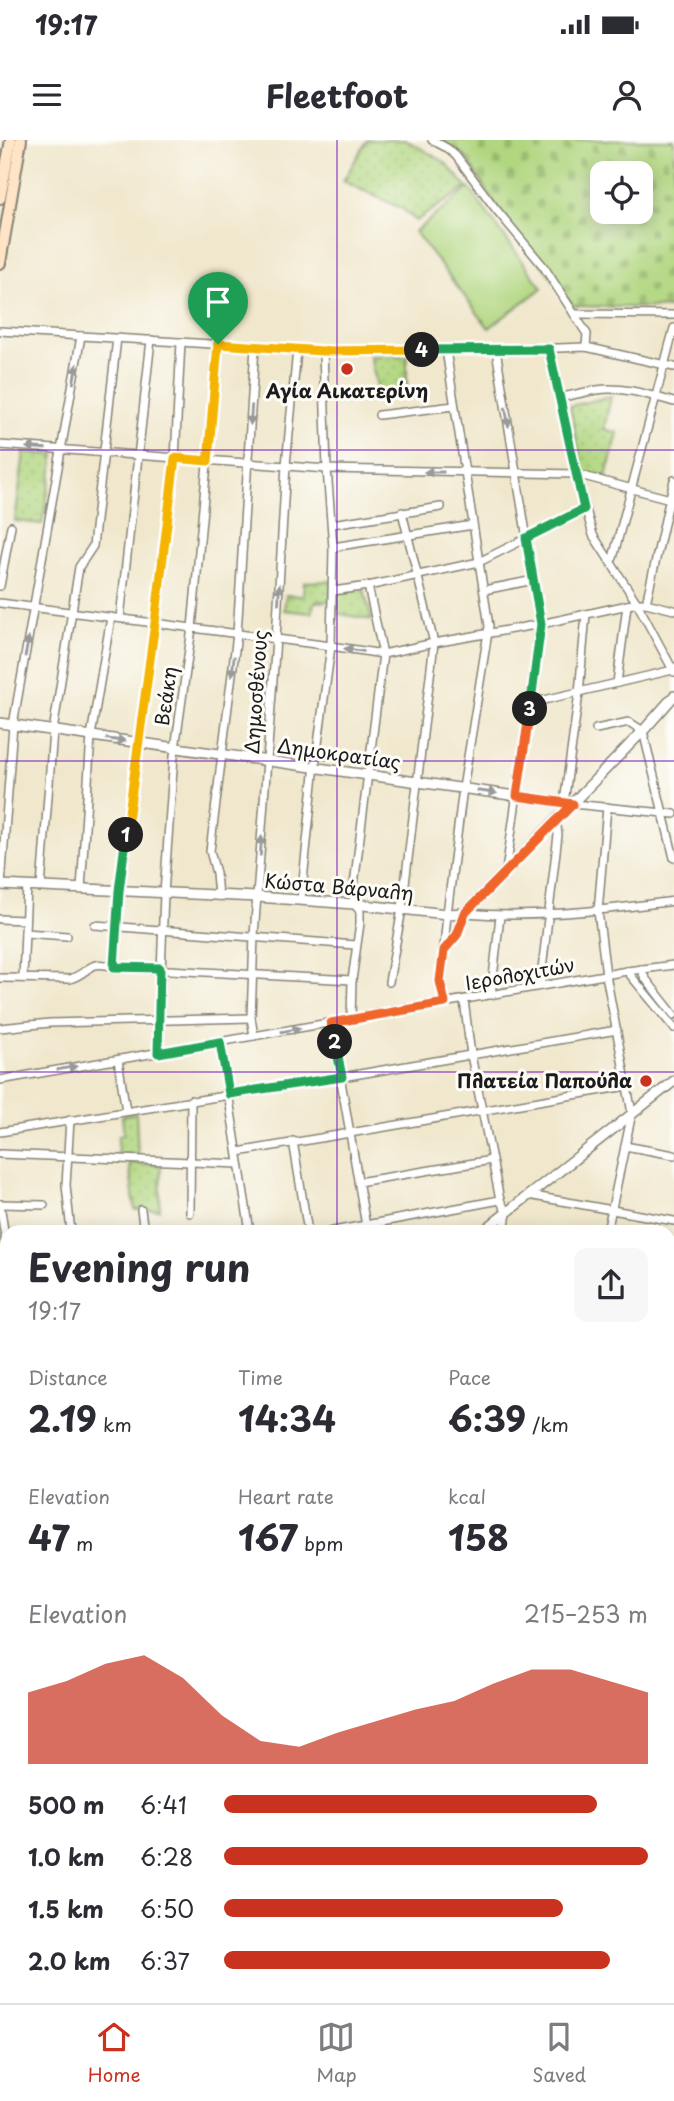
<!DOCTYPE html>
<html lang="en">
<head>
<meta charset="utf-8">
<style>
	body { margin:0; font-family:"Playpen Sans",sans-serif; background:#f7f7f7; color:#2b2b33; height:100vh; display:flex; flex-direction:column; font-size:26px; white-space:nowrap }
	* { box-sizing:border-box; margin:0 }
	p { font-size:23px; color:#7c7c81 }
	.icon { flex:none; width:38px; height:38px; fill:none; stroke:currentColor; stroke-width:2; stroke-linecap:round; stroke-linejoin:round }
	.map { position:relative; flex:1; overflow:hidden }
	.details { position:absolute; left:0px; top:1085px; width:676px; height:779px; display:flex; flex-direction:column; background:#fff; border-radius:21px 21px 0 0; box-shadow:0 4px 18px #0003 }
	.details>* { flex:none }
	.controls { position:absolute; left:590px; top:21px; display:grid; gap:14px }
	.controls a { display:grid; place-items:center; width:63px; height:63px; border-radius:14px; background:#fff; box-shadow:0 4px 18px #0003; font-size:35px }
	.pin { position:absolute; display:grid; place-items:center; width:60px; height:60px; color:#fff; margin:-72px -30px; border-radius:50% 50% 50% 0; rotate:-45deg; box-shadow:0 0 7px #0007 }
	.pin .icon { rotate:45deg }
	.km { position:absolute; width:35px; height:35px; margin:-18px; border-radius:50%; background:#222; color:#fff; font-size:19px; line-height:35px; text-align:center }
	.round { display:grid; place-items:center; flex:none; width:74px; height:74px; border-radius:14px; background:#f7f7f7 }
	.head { display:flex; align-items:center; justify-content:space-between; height:119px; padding:0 28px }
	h1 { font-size:38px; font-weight:700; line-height:52px }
	.figures { display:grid; grid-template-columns:repeat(3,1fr); gap:10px; height:119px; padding:7px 28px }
	.figures div { display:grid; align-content:center }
	.figures b { font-size:35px; font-weight:700 }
	.figures small { font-size:19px; font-weight:400 }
	.figures p { font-size:19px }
	.chart { height:196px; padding:14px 28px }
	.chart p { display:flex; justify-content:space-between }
	.chart svg { width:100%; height:126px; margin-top:7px; fill:#c8321e; opacity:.7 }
	ul { padding:0 28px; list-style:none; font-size:23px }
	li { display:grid; grid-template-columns:112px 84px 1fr; align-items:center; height:52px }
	li i { height:18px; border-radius:9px; background:#c8321e }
	.status { display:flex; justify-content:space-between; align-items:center; height:49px; padding:0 35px; background:#fff; direction:ltr }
	.status svg { height:19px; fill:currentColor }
	header { display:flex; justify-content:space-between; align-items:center; height:91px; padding:0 28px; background:#fff; font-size:32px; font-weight:700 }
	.menu { display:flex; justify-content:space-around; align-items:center; height:98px; border-top:2px solid #e1e1e2; background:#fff; font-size:19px; color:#7c7c81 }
	.menu a { display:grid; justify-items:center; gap:4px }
	.menu .current { color:#c8321e }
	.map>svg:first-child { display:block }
	.green { fill:url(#green-dots); stroke:#66794e; stroke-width:2 }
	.cemetery { fill:url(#cemetery-stones); stroke:#66794e; stroke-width:2; fill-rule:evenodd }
	.pitch { fill:#b0d67f; stroke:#66794e; stroke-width:2 }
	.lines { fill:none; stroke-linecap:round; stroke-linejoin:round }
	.minor-casing { stroke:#868274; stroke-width:10 }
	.tertiary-casing { stroke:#868274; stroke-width:12 }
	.secondary-casing { stroke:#868274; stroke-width:14 }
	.minor { stroke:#fff; stroke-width:7 }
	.tertiary { stroke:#fff; stroke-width:9 }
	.secondary { stroke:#ffe4c6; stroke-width:10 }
	.oneway { fill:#999 }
	.split-1-casing { stroke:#fff; stroke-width:14 }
	.split-2-casing { stroke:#fff; stroke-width:14 }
	.split-3-casing { stroke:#fff; stroke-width:14 }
	.split-4-casing { stroke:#fff; stroke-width:14 }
	.split-5-casing { stroke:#fff; stroke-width:14 }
	.split-1 { stroke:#f5b400; stroke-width:9 }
	.split-2 { stroke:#22a559; stroke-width:9 }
	.split-3 { stroke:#f0652b; stroke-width:9 }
	.split-4 { stroke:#22a559; stroke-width:9 }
	.split-5 { stroke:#f5b400; stroke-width:9 }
	.grid { fill:none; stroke:#7b2cbf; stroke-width:2; stroke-opacity:0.55 }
	.poi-dot { fill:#c8321e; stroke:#fdfcf7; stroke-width:2.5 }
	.labels { text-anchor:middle; stroke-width:6; stroke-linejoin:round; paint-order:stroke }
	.poi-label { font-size:19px; font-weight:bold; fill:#1c1c1c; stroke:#fdfcf7 }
	.street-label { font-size:19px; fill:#1c1c1c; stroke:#fdfcf7 }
</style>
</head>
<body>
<div class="status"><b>19:17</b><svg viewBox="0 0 49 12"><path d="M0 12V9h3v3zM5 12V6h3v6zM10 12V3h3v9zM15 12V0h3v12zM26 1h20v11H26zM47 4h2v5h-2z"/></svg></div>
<header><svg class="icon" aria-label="menu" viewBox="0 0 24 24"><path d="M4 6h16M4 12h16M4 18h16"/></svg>Fleetfoot<svg class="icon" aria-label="person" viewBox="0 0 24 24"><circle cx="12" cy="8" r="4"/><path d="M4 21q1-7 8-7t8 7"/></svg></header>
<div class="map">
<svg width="674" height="1863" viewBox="0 0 674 1863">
	<defs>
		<pattern id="green-dots" width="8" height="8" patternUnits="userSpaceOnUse" patternTransform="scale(1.75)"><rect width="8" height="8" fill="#b0d67f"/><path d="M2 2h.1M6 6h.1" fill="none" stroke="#97b76d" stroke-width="1.8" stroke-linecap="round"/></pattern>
		<pattern id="cemetery-stones" width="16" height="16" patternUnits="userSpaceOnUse" patternTransform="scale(1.75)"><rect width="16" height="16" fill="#b0d67f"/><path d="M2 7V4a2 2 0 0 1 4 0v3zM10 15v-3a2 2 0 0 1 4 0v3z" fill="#97b76d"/></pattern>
	</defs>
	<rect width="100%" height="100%" fill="#fdfcf7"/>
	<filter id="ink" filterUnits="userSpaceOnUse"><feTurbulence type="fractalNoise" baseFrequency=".0143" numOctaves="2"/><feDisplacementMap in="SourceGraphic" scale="14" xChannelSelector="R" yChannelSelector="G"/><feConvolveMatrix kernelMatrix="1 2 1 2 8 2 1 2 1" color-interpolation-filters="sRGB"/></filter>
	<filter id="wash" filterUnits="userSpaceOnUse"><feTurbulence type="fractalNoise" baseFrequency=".00686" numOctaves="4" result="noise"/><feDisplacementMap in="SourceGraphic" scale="28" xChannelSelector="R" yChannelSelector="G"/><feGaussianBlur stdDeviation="1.57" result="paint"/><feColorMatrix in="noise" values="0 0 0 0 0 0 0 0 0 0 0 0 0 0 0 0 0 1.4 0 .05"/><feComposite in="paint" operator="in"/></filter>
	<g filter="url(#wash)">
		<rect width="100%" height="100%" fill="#f0e7cc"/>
		<g class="green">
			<polygon points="367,0 406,0 445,22 467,47 416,81 403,69 343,41"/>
			<polygon points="370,216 407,216 407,249 378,251"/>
			<polygon points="611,256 604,289 618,293 605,340 583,334 570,266"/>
			<polygon points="24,312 55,315 42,384 15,381"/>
			<polygon points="331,441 330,461 315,462 311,473 284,470 286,455 303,456 304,442"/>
			<polygon points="364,450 372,480 335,473 336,453"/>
			<polygon points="136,973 138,1015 118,1015 118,995 124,994 122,976"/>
			<polygon points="129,1023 161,1025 160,1070 135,1070"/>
			<polygon points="0,1512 7,1514 7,1857 17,1857 16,1863 0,1863"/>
		</g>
		<path class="cemetery" d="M440 0H674V168L573 166 495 63 464 15ZM602 33H640V72H602Z"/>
		<polygon class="pitch" points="469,48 542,148 489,188 415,92"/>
	</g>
	<g filter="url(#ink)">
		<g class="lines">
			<g class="minor-casing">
				<g id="minor">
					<polyline points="432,0 447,8 456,16 495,68 544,127 587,194 586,207"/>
					<polyline points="574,174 674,175"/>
					<polyline points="0,191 323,211 502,210 586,207 674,227"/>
					<polyline points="549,209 576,334 593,395 637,463 674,532"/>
					<polyline points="496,210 541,484 506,731"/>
					<path d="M559 258C572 255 585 252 597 250 623 246 649 255 674 262"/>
					<polyline points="379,275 454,266"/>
					<polyline points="0,305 327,329 576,334 674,360"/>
					<polyline points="332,384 441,367"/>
					<polyline points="333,407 473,385"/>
					<polyline points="609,420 613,418 674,188"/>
					<polyline points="0,446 11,386"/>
					<polyline points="484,450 534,440"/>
					<polyline points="333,451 368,446 479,422 585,369"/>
					<polyline points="0,463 331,506 383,514 434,503 541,484 637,463 646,463 674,470"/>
					<polyline points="646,463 674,340"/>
					<polyline points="120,478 151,200"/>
					<polyline points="617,543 627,465"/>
					<polyline points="531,563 673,530 674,527"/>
					<polyline points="596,589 629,582 643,591 674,718"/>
					<polyline points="564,663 579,553 586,474"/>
					<polyline points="573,664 674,674"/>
					<polyline points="607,667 598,771 606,835 632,973 607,1092"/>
					<polyline points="1,745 13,585 81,196"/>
					<polyline points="41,747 53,591 79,427 93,406 117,198"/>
					<polyline points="81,749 91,596 111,477"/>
					<polyline points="218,756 216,733 210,711 237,494 255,207"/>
					<polyline points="301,760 314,634 331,506 333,407 327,329 323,211"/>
					<polyline points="0,779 25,780"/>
					<polyline points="95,785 355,805"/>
					<polyline points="25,793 67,796"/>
					<path d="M445 809 457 795 465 773C536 779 604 770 674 761"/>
					<polyline points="114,827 119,751 155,483 175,319 181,202"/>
					<polyline points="641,829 645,838 674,875"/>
					<polyline points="627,831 674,888"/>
					<path d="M0 838 70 839C91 832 88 819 114 827L352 840"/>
					<polyline points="23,838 27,746"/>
					<polyline points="389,842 402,769 434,503 402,372"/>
					<polyline points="540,846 558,695 557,687 552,683"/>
					<polyline points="491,855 500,776"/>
					<polyline points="464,860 471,915 500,1060 507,1073 504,1092"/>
					<polyline points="445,863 441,841 447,774 463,648 489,486 446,210"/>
					<polyline points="351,879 352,840 360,783 360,771 354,764 353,753 383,514 368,446"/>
					<polyline points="331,883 367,1092"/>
					<polyline points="0,888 50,883 251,878"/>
					<polyline points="254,896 251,878 254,796 276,499 286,325 297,210"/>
					<polyline points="220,902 250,1092"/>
					<polyline points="158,913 164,753 174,616 192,488 218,204"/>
					<polyline points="118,920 126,971"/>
					<polyline points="0,940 627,831 674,825"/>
					<polyline points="70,980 66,1045 71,1092"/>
					<polyline points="0,992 342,937 617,890"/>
					<polyline points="293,1001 308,1092"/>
					<polyline points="625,1006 674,1015"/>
					<polyline points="238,1012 627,946"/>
					<polyline points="0,1014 239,1024"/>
					<polyline points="358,1042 492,1020"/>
					<polyline points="528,1055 674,1081"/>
					<polyline points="0,1064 7,1110"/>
					<polyline points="0,1064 44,1065"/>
					<polyline points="141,1070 144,1092"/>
					<polyline points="190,1073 191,960"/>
					<polyline points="328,1092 500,1060"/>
					<polyline points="0,1147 7,1145"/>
					<polyline points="668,1160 674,1161"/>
					<polyline points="668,1223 674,1198"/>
					<polyline points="668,1237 674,1238"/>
					<polyline points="0,1270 7,1269"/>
					<polyline points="0,1341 7,1343"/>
					<polyline points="668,1366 674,1368"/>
					<polyline points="0,1430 7,1432"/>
					<polyline points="668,1468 674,1469"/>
					<polyline points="668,1533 674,1509"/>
					<polyline points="668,1718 674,1719"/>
					<polyline points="668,1774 674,1775"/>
					<polyline points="668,1833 674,1813"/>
					<polyline points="93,1857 113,1863"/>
					<polyline points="153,1857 162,1863"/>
					<polyline points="188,1857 220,1863"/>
					<polyline points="441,1857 468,1863"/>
					<polyline points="619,1857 647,1863"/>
					<polyline points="128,1863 130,1857"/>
					<polyline points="174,1863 175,1857"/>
					<polyline points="269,1863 270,1857"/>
					<polyline points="306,1863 307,1857"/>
					<polyline points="660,1863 662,1857"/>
				</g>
			</g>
			<g class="tertiary-casing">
				<g id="tertiary">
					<polyline points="0,583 573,664"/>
					<polyline points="0,745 257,757 354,764 447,774 465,773 643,591 674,556"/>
					<polyline points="482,1092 674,941"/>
					<polyline points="0,1490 7,1472"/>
					<polyline points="417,1863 419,1857"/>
					<polyline points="537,1863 538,1857"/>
				</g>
			</g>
			<g class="secondary-casing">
				<g id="secondary">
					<polyline points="0,58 11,0"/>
					<polyline points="0,123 21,0"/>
					<polyline points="0,1483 7,1485"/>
					<polyline points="0,1495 7,1497"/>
					<polyline points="668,1641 674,1643"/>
					<polyline points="668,1653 674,1654"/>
				</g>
			</g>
			<use href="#minor" class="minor"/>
			<use href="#tertiary" class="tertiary"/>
			<use href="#secondary" class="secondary"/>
		</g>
		<defs><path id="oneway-solid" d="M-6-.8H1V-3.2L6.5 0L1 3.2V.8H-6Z" transform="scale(1.75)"/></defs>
		<g class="oneway">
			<use href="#oneway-solid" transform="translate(75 234) rotate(-80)"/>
			<use href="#oneway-solid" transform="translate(251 275) rotate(94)"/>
			<use href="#oneway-solid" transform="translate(507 277) rotate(80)"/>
			<use href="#oneway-solid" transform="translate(36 308) rotate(-176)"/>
			<use href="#oneway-solid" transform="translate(434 332) rotate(-180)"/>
			<use href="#oneway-solid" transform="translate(279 454) rotate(-87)"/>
			<use href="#oneway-solid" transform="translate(27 507) rotate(-79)"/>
			<use href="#oneway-solid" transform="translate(354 510) rotate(-171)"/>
			<use href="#oneway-solid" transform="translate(233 526) rotate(97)"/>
			<use href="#oneway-solid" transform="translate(116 600) rotate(8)"/>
			<use href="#oneway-solid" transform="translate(487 652) rotate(8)"/>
			<use href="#oneway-solid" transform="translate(261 706) rotate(-86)"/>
			<use href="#oneway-solid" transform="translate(291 890) rotate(-10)"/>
			<use href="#oneway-solid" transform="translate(67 928) rotate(-10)"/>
		</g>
	</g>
	<g class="lines" filter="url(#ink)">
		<g class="split-1-casing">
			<polyline id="split-1" points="126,695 155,483 175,318 208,321 218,204"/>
		</g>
		<g class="split-2-casing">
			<polyline id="split-2" points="126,695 119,751 114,827 160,828 158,913 220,902 229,954 342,937 335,902"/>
		</g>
		<g class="split-3-casing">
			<polyline id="split-3" points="335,902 331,883 445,863 440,841 444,810 457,795 465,773 573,664 517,656 530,569"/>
		</g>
		<g class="split-4-casing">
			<polyline id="split-4" points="422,210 549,209 584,369 526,398 541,484 530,569"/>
		</g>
		<g class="split-5-casing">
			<polyline id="split-5" points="218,204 323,211 422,210"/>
		</g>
		<use href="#split-1" class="split-1"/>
		<use href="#split-2" class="split-2"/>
		<use href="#split-3" class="split-3"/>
		<use href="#split-4" class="split-4"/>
		<use href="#split-5" class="split-5"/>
	</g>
	<path class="grid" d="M337 0V1092M0 310H674M0 621H674M0 932H674M0 1242H7M668 1242H674M0 1553H7M668 1553H674M337 1857V1863"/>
	<g class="poi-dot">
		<circle cx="347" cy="229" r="7"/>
		<circle cx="646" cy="941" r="7"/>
	</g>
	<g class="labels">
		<g class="poi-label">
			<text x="347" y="258">Αγία Αικατερίνη</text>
			<text x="632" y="948" text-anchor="end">Πλατεία Παπούλα</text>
		</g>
		<g class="street-label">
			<text transform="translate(256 552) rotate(-86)" y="7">Δημοσθένους</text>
			<text transform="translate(166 556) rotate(-82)" y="7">Βεάκη</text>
			<text transform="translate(339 614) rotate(8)" y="7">Δημοκρατίας</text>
			<text transform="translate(339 747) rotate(5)" y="7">Κώστα Βάρναλη</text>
			<text transform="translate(520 834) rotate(-10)" y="7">Ιερολοχιτών</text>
		</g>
	</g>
</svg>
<div class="controls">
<a><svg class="icon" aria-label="locate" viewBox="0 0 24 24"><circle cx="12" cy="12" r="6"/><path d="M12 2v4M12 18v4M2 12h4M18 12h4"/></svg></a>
</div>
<div class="pin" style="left:218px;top:204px;background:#1e9e55"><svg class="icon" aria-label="arrive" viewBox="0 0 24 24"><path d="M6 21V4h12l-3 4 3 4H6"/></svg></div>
<b class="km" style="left:126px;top:695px">1</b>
<b class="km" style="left:335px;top:902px">2</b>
<b class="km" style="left:530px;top:569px">3</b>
<b class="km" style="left:422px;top:210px">4</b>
<section class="details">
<div class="head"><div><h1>Evening run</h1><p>19:17</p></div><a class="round"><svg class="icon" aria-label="share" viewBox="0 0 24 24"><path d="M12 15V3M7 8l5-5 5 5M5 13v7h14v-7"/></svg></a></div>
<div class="figures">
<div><p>Distance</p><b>2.19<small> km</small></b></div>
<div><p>Time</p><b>14:34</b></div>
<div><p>Pace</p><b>6:39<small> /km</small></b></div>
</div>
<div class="figures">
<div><p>Elevation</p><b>47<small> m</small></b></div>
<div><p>Heart rate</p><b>167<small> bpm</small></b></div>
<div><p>kcal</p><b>158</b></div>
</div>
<div class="chart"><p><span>Elevation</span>215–253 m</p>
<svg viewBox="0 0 160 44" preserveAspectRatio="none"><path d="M0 44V19L10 15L20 9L30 6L40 14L50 27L60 36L70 38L80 33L90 29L100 25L110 22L120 16L130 11L140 11L150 15L160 19V44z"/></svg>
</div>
<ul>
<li><b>500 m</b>6:41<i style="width:88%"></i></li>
<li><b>1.0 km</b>6:28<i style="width:100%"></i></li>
<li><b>1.5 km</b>6:50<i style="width:80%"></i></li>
<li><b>2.0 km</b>6:37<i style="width:91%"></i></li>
</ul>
</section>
</div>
<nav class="menu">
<a class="current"><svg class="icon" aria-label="home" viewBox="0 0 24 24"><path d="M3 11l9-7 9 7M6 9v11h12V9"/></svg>Home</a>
<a><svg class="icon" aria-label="map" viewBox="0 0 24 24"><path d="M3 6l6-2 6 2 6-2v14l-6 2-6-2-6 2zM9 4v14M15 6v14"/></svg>Map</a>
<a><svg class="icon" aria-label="saved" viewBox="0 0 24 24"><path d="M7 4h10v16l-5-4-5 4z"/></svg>Saved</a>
</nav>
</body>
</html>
